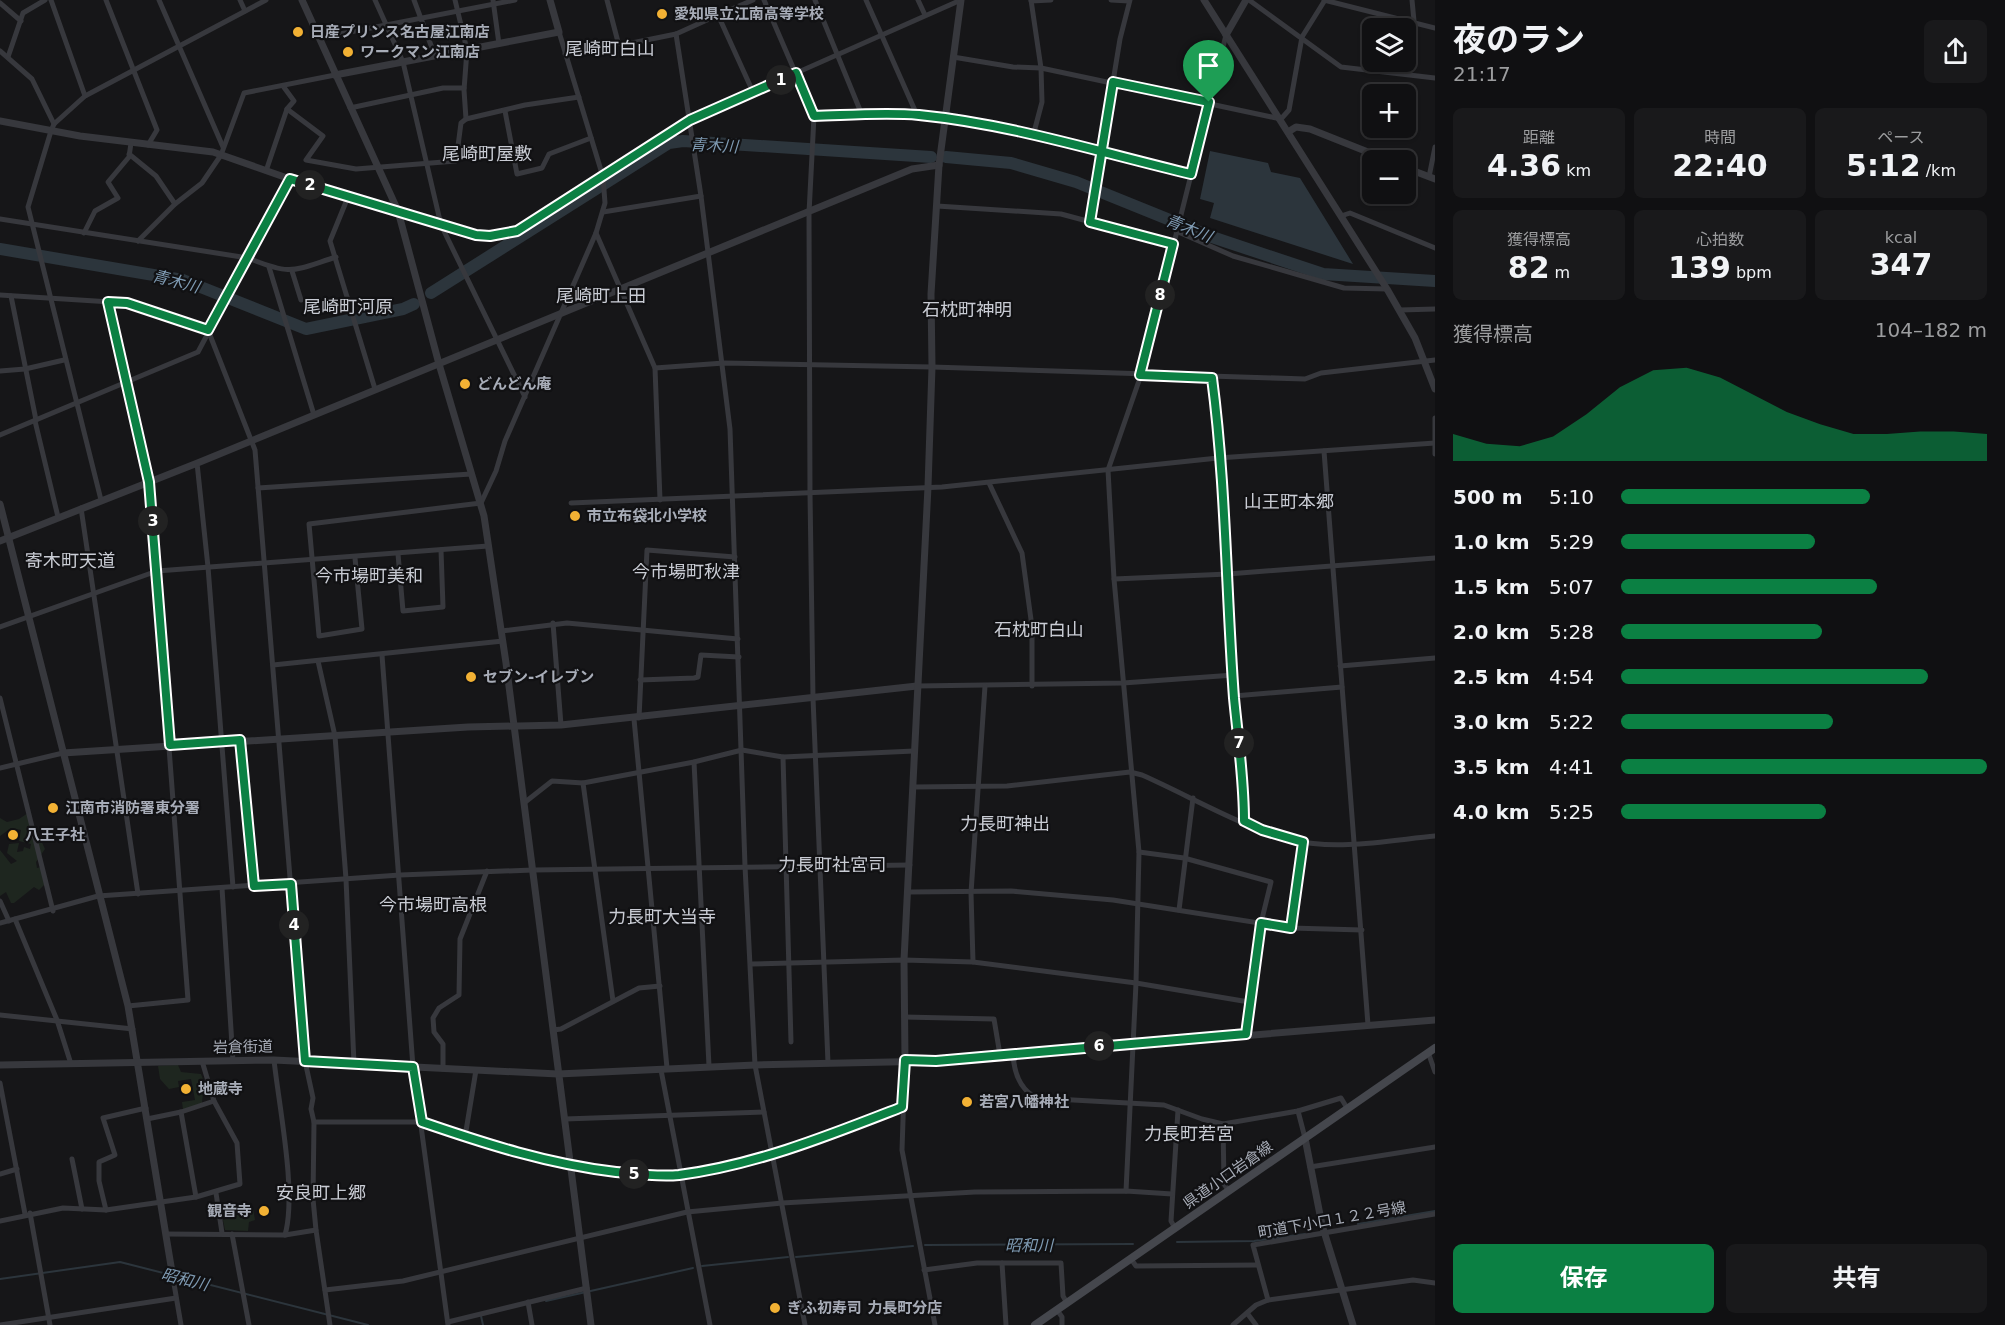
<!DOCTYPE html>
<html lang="ja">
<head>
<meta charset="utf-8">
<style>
	body { margin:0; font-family:"DejaVu Sans","Noto Sans JP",sans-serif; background:#19191b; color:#f1f3f6; height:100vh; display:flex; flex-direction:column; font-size:22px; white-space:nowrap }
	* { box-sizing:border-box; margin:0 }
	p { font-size:20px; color:#9c9d9f }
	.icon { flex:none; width:33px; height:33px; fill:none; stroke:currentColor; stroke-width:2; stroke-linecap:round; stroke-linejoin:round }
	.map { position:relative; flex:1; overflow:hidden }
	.panel { display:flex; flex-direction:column; background:#101012; width:570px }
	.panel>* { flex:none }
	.tools { position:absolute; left:1362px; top:18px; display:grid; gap:12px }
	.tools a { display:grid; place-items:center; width:54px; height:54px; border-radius:9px; background:#101012; box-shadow:0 2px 4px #0004,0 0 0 2px #303032; font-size:30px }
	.pin { position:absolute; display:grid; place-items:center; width:51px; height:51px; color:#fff; margin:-62px -26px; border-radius:50% 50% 50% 0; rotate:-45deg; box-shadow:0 0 6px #0007 }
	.pin .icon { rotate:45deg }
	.km { position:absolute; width:30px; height:30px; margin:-15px; border-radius:50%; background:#222; color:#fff; font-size:16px; line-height:30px; text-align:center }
	.round { display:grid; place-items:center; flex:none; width:63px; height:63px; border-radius:9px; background:#19191b }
	.summary { display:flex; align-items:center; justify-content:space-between; height:102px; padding:0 18px }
	h1 { font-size:33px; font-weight:700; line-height:45px }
	.metrics { display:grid; grid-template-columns:repeat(3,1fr); gap:9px; height:102px; padding:6px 18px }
	.metrics div { display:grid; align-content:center; border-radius:9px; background:#19191b; text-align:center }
	.metrics b { font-size:30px; font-weight:700 }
	.metrics small { font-size:16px; font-weight:400 }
	.metrics p { font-size:16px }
	.chart { height:168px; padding:12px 18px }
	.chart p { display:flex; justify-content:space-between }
	.chart svg { width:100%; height:108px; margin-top:6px; fill:#0b8043; opacity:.7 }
	.cta { display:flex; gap:12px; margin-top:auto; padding:12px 18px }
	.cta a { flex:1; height:69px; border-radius:9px; background:#0b8043; color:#fff; font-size:24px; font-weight:700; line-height:69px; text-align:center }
	.cta a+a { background:#19191b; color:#f1f3f6 }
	ul { padding:0 18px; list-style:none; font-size:20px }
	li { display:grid; grid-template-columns:96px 72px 1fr; align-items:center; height:45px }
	li i { height:15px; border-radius:8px; background:#0b8043 }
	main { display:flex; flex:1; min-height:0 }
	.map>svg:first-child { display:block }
	.green { fill:#1e261f }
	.water { fill:#2c353c }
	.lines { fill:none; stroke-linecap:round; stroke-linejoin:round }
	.stream { stroke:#2c353c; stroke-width:2 }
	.river { stroke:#2c353c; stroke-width:12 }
	.minor { stroke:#37383d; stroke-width:5 }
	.tertiary { stroke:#37383d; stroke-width:7 }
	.secondary { stroke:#45474d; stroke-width:8 }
	.route-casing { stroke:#fff; stroke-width:12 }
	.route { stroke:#0b8043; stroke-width:8 }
	.poi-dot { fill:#f2b134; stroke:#111113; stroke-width:2 }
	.labels { text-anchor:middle; stroke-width:4.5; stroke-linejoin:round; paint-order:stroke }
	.poi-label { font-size:15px; font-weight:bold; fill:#a8adb8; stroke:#111113; text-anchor:start }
	.street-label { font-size:15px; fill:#a8adb8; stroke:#111113 }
	.water-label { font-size:16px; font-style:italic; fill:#7f9bb3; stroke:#111113 }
	.quarter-label { font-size:18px; fill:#c9ccd4; stroke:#111113 }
</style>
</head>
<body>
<main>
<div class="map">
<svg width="1435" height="1325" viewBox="0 0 1435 1325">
	<rect width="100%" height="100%" fill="#161618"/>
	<g class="green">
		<polygon points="28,813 45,849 36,862 37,868 41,867 46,883 39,890 34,887 14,903 11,903 6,892 0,896 0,850 11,864 17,861 7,853 9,844 19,843 17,852 23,851 24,847 30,849 31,844 19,841 21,830 11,828 0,836 0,818 7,822 19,819"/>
		<polygon points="178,1065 181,1072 201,1074 204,1082 202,1103 183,1110 182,1102 195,1100 191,1079 178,1081 179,1087 169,1089 160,1079 158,1066"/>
		<polygon points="253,1208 255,1220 249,1222 248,1231 225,1230 223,1220"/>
	</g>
	<polygon class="water" points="1210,151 1268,163 1271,172 1300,178 1353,264 1210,218 1214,203 1200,199"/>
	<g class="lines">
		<g class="stream">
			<polyline points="1358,1224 1435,1211"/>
			<polyline points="1177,1242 1254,1241 1305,1234"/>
			<polyline points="925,1245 1133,1244"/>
			<polyline points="796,1257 913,1246"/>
			<polyline points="702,1266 788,1257"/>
			<polyline points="0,1279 120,1262 368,1325"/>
			<polyline points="546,1301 693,1268"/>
			<polyline points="481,1316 483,1325"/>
		</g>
		<g class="river">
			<polyline points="946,157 1011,163 1076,182 1212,237 1323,274 1435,281"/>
			<polyline points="0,249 183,280 306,329 403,309 414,304"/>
			<polyline points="431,293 669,143 683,141 931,157"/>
		</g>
		<g class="minor">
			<polyline points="51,0 85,96"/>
			<polyline points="106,0 157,130 148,145"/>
			<polyline points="159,0 223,147"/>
			<polyline points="240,0 245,11"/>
			<polyline points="375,0 403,62 441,225 525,397"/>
			<polyline points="414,0 435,56"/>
			<polyline points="455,0 467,50 464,90 466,119"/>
			<polyline points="493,0 499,44"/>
			<polyline points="607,0 618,42"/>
			<polyline points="764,0 814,116 809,213 810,493 813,698 828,1063"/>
			<polyline points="815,0 862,115"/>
			<polyline points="866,0 917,115"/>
			<polyline points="918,0 925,15"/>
			<polyline points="1031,0 1041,68 1042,102 1033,136"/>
			<polyline points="1111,0 1129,1"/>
			<polyline points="1249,0 1341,67 1435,78"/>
			<polyline points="1324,0 1435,28"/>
			<polyline points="1412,0 1414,21"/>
			<polyline points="1031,1 1051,0"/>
			<polyline points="0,3 21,21"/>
			<polyline points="676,34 701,196 730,429 745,866 755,1065 805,1325"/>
			<polyline points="319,38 515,0"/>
			<polyline points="0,51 32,79 54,124"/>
			<polyline points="565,54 618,42 622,45 676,34 718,15"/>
			<polyline points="8,57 23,13 45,0"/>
			<polyline points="953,57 1013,67 1041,68 1281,119 1289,110 1302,37 1325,0"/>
			<polyline points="283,86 294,101 287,109 323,136 306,160 356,169 456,161 461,123 466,119 525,105 579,97"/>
			<polyline points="753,92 718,15 753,0"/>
			<polyline points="350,108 443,88 464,88"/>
			<polyline points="505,111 517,174 542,168 549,154 591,138"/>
			<path d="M814 116C849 116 885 112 919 115 1011 124 1102 153 1191 174"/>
			<polyline points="129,154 156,176 175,204"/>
			<polyline points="266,171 287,109"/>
			<polyline points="1429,177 1435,147"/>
			<polyline points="348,197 330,241 375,389"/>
			<polyline points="937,206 1061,214 1173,244"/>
			<polyline points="398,211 476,235 490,236 517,231 690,120 961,0"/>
			<polyline points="603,212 701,196"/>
			<polyline points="1341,216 1350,213 1435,248"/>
			<path d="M0 219 248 258C292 276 292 271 336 257"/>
			<polyline points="1090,222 1120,39 1130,0"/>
			<polyline points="1176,231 1233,256 1299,275 1344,288 1387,289"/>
			<polyline points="84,233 95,211 118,198 108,182 129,157 131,143"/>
			<polyline points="596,233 655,368 660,500"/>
			<polyline points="138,241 175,204 202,183 221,155 244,93 335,75"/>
			<polyline points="269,267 314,415"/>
			<polyline points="292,271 301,300"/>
			<polyline points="0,295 127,303 208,330"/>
			<polyline points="11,296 36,420"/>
			<polyline points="108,302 149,482 188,1000 128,1006"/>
			<polyline points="1400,310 1435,309"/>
			<polyline points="208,330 255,450 305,1061 313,1098 311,1109 314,1122 313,1199 316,1230 330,1325"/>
			<polyline points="655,368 724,363 932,367 1305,379 1321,373 1435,360"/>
			<polyline points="0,371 25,369 64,360"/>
			<path d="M1212 378C1225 484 1226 591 1234 698 1238 739 1244 779 1244 821"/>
			<polyline points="1435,418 1435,454"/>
			<polyline points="35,421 58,517"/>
			<polyline points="0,435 198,352 290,179"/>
			<polyline points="1324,451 1368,1025"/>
			<polyline points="197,463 208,567 233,887"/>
			<polyline points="989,483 1022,553 1032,627 1032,686"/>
			<polyline points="258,488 471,474"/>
			<polyline points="101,500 28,207 51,131 54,124 85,96 266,0"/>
			<polyline points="571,503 942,487 1218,458 1435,443"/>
			<polyline points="81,508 138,894"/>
			<polyline points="398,554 403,611 443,607 441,550"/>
			<polyline points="355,558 362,629 319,636 309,524 481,503 496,471 505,441 596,233 605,203 603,177 559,32"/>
			<polyline points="1114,579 1228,574 1435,558"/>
			<polyline points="553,623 561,725"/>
			<polyline points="0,627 157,571 488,546"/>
			<polyline points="501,631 567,623 738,639"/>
			<polyline points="382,655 413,1067 448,1325"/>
			<polyline points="318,661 335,736 346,879 354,1064"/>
			<polyline points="273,665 503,641"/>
			<polyline points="1340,666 1435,658"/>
			<polyline points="640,680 694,678 698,677 701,655 739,657"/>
			<polyline points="917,686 1123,683 1234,675"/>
			<polyline points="1234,696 1342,687"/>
			<polyline points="0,698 53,911"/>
			<polyline points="639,718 647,550 735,557"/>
			<polyline points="634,719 667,1068"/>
			<polyline points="240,740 254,886"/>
			<polyline points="783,757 791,1042"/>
			<polyline points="694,762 709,1066"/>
			<polyline points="0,768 63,753"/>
			<polyline points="583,783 613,1001"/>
			<path d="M913 787 1007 786 1130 772 1142 775C1190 796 1243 828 1293 840 1336 851 1392 840 1435 836"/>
			<polyline points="524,803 552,781 583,783 694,762 742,750 783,757 914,751"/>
			<polyline points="1139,852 1184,858 1271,882 1261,923 1246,1034"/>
			<polyline points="222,888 233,1061"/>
			<polyline points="909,892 1011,891 1113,900 1291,928 1362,930"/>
			<polyline points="0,901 9,921"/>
			<polyline points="1179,910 1193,798"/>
			<polyline points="15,919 57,1020 71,1064"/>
			<polyline points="0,923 98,896 400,875 533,870 910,865"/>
			<polyline points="1291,928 1303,842"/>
			<polyline points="973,962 971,893 985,686"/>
			<polyline points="751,964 904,960 973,962 1136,983 1249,1002"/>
			<polyline points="0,1015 133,1029"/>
			<polyline points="904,1017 994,1019 1000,1055"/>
			<polyline points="553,1030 561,1029 639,988 660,986"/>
			<polyline points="1428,1052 1435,1072"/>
			<path d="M1013 1054C1014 1072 1020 1090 1037 1098L1164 1105 1202 1119 1223 1124 1298 1111 1341 1098 1347 1108"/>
			<path d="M274 1060C279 1107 297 1193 285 1235"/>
			<polyline points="905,1060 902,1150 935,1325"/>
			<polyline points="443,1069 443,1044 434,1032 433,1018 439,1008 459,995 460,939 487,871"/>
			<polyline points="661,1070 710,1325"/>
			<polyline points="0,1083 25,1214"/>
			<polyline points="1298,1111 1305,1138"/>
			<polyline points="181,1112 196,1197"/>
			<polyline points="147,1119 181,1112 214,1101"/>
			<polyline points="565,1119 764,1112"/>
			<polyline points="314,1122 421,1122 515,1154 573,1167 650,1175 679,1175 773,1155 902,1108"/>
			<polyline points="1223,1124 1224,1184 1229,1191"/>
			<polyline points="465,1137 476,1070"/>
			<polyline points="72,1159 82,1209"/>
			<polyline points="1310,1167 1435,1147"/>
			<polyline points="0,1174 17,1169"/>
			<polyline points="1126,1191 1136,983 1139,852 1114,579 1108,470 1141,375 1226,35"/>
			<polyline points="216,1193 222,1233"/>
			<polyline points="106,1210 99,1181 99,1162 115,1155 103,1118 146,1108"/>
			<polyline points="30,1213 50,1325"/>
			<polyline points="0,1221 63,1208 106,1210 196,1197 240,1184 237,1143 214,1101 202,1061"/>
			<polyline points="1175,1228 1171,1221 1178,1110"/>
			<polyline points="166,1234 285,1235 316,1230"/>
			<polyline points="232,1234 249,1325"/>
			<polyline points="1131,1259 1136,1266 1258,1265"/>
			<polyline points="1002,1263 1006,1325"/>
			<polyline points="924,1270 977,1263 1061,1263 1063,1296 1067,1303"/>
			<polyline points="172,1272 181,1325"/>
			<polyline points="325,1290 403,1281 687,1212 782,1203 975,1192 1126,1191 1172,1194"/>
			<polyline points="1268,1300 1253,1245 1435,1214"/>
			<polyline points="528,1302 532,1325"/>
			<polyline points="1057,1310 1062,1317 1062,1325"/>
			<polyline points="1247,1313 1256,1325"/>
			<polyline points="448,1322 587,1288"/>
			<polyline points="0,1325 176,1298"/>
			<polyline points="1233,1325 1256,1305 1268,1300 1413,1280 1435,1283"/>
		</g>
		<g class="tertiary">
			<polyline points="302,0 398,211 439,364 484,516 506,663 591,1325"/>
			<polyline points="1204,0 1387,289 1415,338 1435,389"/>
			<polyline points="1226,35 1246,0"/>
			<polyline points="335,75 559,32 550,0"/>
			<polyline points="0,121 80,136 213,152 290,179 398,211"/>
			<polyline points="1288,132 1296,127 1310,129 1388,160"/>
			<polyline points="1406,168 1435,179"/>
			<polyline points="0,504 128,1006 172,1272"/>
			<polyline points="0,541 200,462 912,169 939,165"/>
			<polyline points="63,753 468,727 561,725 917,686"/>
			<polyline points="905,1060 904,960 928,487 932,367 931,294 939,165 961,0"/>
			<polyline points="0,1065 274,1060 558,1074 755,1065 936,1061 1435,1020"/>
			<polyline points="1305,1138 1322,1225 1353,1325"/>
		</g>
		<polyline class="secondary" points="1035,1325 1435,1048"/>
	</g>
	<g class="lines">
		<g class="route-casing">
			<path id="route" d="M1209 102 1191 174C1102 153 1011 124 919 115 885 112 849 115 814 116L796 73 690 120 517 231 490 236 476 235 290 179 208 330 127 303 108 302 149 482 170 745 240 740 254 886 291 884 305 1061 413 1067 422 1122C486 1144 548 1164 616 1172 636 1174 658 1177 679 1175 756 1165 830 1135 902 1107L905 1060 936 1061 1246 1034 1261 923 1291 928 1303 842 1262 830 1244 821C1244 779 1238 739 1234 698 1226 591 1226 484 1212 378L1140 375 1173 244 1090 222 1113 82 1209 102"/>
		</g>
		<use href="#route" class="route"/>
	</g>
	<g class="poi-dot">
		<circle cx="662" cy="14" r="6"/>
		<circle cx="298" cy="32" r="6"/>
		<circle cx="348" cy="52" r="6"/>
		<circle cx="465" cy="384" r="6"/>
		<circle cx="575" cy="516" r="6"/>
		<circle cx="471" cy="677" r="6"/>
		<circle cx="53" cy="808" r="6"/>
		<circle cx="13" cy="835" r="6"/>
		<circle cx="186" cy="1089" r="6"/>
		<circle cx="967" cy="1102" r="6"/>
		<circle cx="264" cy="1211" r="6"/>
		<circle cx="775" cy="1308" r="6"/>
	</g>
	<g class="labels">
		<g class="poi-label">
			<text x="674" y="19">愛知県立江南高等学校</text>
			<text x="310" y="37">日産プリンス名古屋江南店</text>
			<text x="360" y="57">ワークマン江南店</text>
			<text x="477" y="389">どんどん庵</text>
			<text x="587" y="521">市立布袋北小学校</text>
			<text x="483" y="682">セブン-イレブン</text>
			<text x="65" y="813">江南市消防署東分署</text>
			<text x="25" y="840">八王子社</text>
			<text x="198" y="1094">地蔵寺</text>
			<text x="979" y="1107">若宮八幡神社</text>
			<text x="252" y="1216" text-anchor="end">観音寺</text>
			<text x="787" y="1313">ぎふ初寿司 力長町分店</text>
		</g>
		<g class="street-label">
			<text transform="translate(243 1047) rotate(-1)" y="5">岩倉街道</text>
			<text transform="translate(1228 1175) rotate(-35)" y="5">県道小口岩倉線</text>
			<text transform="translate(1332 1220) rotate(-10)" y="5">町道下小口１２２号線</text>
		</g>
		<g class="water-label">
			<text transform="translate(714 145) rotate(3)" y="6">青木川</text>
			<text transform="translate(1189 228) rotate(22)" y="6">青木川</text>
			<text transform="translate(176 281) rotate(15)" y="6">青木川</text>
			<text x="1029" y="1251">昭和川</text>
			<text transform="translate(185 1279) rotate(14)" y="6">昭和川</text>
		</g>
		<g class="quarter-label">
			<text x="610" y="55">尾崎町白山</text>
			<text x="487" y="160">尾崎町屋敷</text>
			<text x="601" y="302">尾崎町上田</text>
			<text x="348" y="313">尾崎町河原</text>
			<text x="967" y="316">石枕町神明</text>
			<text x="1289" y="508">山王町本郷</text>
			<text x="70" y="567">寄木町天道</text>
			<text x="686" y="578">今市場町秋津</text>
			<text x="369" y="582">今市場町美和</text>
			<text x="1039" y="636">石枕町白山</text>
			<text x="1005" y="830">力長町神出</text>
			<text x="832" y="871">力長町社宮司</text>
			<text x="433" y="911">今市場町高根</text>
			<text x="662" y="923">力長町大当寺</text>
			<text x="1189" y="1140">力長町若宮</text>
			<text x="321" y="1199">安良町上郷</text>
		</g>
	</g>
</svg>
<div class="tools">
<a><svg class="icon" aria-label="layers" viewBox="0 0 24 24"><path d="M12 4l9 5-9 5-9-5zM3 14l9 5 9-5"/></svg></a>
<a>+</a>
<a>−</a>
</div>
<div class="pin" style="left:1209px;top:102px;background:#1e9e55"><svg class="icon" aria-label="arrive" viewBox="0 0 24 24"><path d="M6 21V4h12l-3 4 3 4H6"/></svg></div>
<b class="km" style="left:781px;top:80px">1</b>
<b class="km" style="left:310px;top:185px">2</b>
<b class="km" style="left:153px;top:521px">3</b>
<b class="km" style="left:294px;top:925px">4</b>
<b class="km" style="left:634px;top:1174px">5</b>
<b class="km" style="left:1099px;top:1046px">6</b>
<b class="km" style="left:1239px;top:743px">7</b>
<b class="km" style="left:1160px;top:295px">8</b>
</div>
<section class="panel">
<div class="summary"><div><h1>夜のラン</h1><p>21:17</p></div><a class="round"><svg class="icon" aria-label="share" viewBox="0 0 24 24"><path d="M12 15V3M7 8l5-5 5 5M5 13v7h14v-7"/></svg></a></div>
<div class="metrics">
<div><p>距離</p><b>4.36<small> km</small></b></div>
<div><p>時間</p><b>22:40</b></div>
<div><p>ペース</p><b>5:12<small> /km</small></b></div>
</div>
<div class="metrics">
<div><p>獲得標高</p><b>82<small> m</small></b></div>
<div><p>心拍数</p><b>139<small> bpm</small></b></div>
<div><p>kcal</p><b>347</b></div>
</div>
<div class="chart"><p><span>獲得標高</span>104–182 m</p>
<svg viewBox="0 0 160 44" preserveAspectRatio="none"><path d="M0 44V33L10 37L20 38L30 34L40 25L50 14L60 7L70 6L80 10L90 17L100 24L110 29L120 33L130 33L140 32L150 32L160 33V44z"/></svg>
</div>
<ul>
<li><b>500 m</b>5:10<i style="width:68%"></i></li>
<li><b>1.0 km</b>5:29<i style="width:53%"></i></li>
<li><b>1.5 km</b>5:07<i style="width:70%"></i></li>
<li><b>2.0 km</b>5:28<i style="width:55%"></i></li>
<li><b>2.5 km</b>4:54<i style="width:84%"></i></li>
<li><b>3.0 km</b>5:22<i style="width:58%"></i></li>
<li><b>3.5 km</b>4:41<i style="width:100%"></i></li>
<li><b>4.0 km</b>5:25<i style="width:56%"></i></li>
</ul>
<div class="cta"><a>保存</a><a>共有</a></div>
</section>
</main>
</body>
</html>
